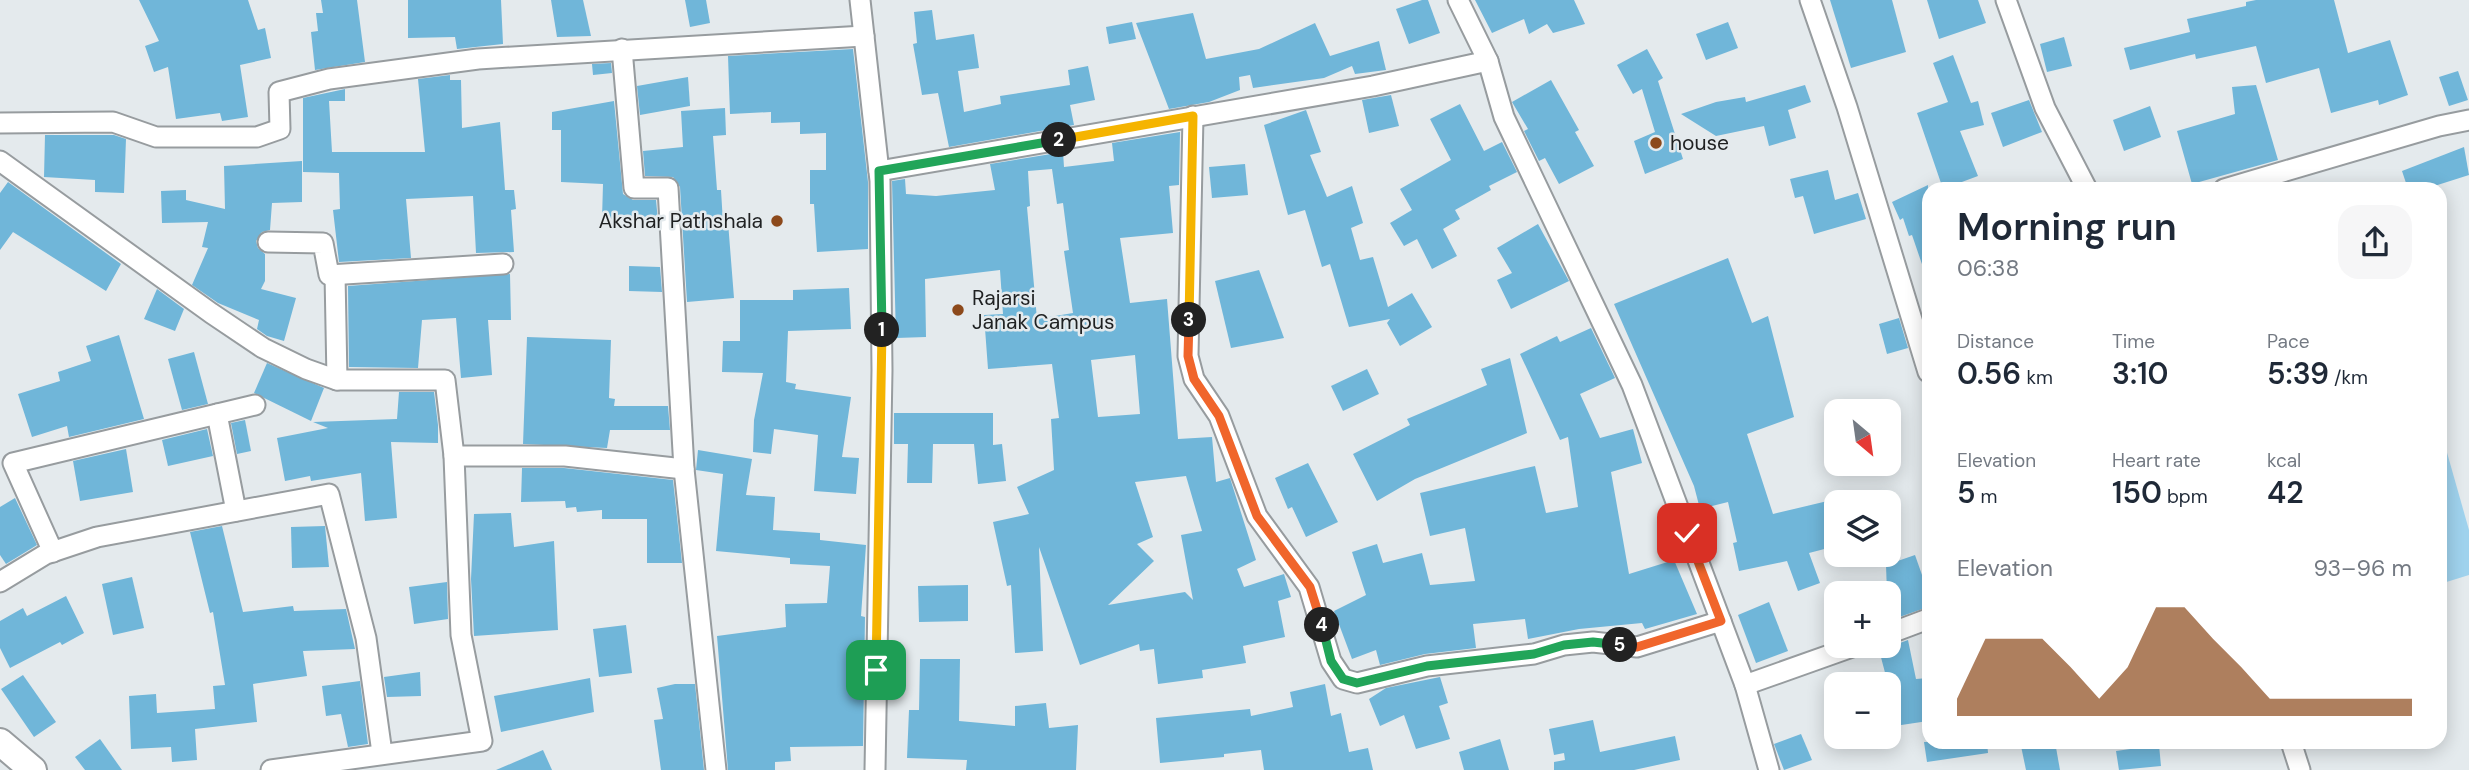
<!DOCTYPE html>
<html lang="en">
<head>
<meta charset="utf-8">
<style>
	body { margin:0; font-family:"DM Sans",sans-serif; background:#f6f6f7; color:#1f2937; height:100vh; display:flex; flex-direction:column; font-size:26px; white-space:nowrap }
	* { box-sizing:border-box; margin:0 }
	p { font-size:23px; color:#747a83 }
	.icon { flex:none; width:38px; height:38px; fill:none; stroke:currentColor; stroke-width:2; stroke-linecap:round; stroke-linejoin:round }
	.map { position:relative; flex:1; overflow:hidden }
	.panel { position:absolute; left:1922px; top:182px; width:525px; height:567px; display:flex; flex-direction:column; background:#fff; border-radius:21px; box-shadow:0 4px 18px #0003 }
	.panel>* { flex:none }
	.needle { width:46px; rotate:151deg }
	.fabs { position:absolute; left:1824px; top:399px; display:grid; gap:14px }
	.fabs a { display:grid; place-items:center; width:77px; height:77px; border-radius:14px; background:#fff; box-shadow:0 4px 18px #0003; font-size:35px }
	.pin { position:absolute; display:grid; place-items:center; width:60px; height:60px; color:#fff; margin:-30px; border-radius:14px; box-shadow:0 4px 10px #0006 }
	.km { position:absolute; width:35px; height:35px; margin:-18px; border-radius:50%; background:#222; color:#fff; font-size:19px; line-height:35px; text-align:center }
	.round { display:grid; place-items:center; flex:none; width:74px; height:74px; border-radius:21px; background:#f6f6f7 }
	.headline { display:flex; align-items:center; justify-content:space-between; height:119px; padding:0 35px }
	h1 { font-size:38px; font-weight:600; line-height:52px }
	.figures { display:grid; grid-template-columns:repeat(3,1fr); gap:10px; height:119px; padding:7px 35px }
	.figures div { display:grid; align-content:center }
	.figures b { font-size:30px; font-weight:600 }
	.figures small { font-size:19px; font-weight:400 }
	.figures p { font-size:19px }
	.chart { height:196px; padding:14px 35px }
	.chart p { display:flex; justify-content:space-between }
	.chart svg { width:100%; height:126px; margin-top:7px; fill:#8c491b; opacity:.7 }
	.map>svg:first-child { display:block }
	.green { fill:#9fd2ed }
	.building { fill:#70b6d9; fill-rule:evenodd }
	.lines { fill:none; stroke-linecap:round; stroke-linejoin:round }
	.street-casing { stroke:#979c9f; stroke-width:23 }
	.secondary-casing { stroke:#979c9f; stroke-width:30 }
	.street { stroke:#fff; stroke-width:19 }
	.secondary { stroke:#fff; stroke-width:26 }
	.split-1-casing { stroke:#fff; stroke-width:14 }
	.split-2-casing { stroke:#fff; stroke-width:14 }
	.split-3-casing { stroke:#fff; stroke-width:14 }
	.split-4-casing { stroke:#fff; stroke-width:14 }
	.split-5-casing { stroke:#fff; stroke-width:14 }
	.split-6-casing { stroke:#fff; stroke-width:14 }
	.split-1 { stroke:#f5b400; stroke-width:9 }
	.split-2 { stroke:#22a559; stroke-width:9 }
	.split-3 { stroke:#f5b400; stroke-width:9 }
	.split-4 { stroke:#f0652b; stroke-width:9 }
	.split-5 { stroke:#22a559; stroke-width:9 }
	.split-6 { stroke:#f0652b; stroke-width:9 }
	.poi-dot { fill:#8c491b; stroke:#e4eaed; stroke-width:2.5 }
	.labels { text-anchor:middle; stroke-width:5; stroke-linejoin:round; paint-order:stroke }
	.poi-label { font-size:21px; fill:#1f2122; stroke:#e4eaed; text-anchor:start }
</style>
</head>
<body>
<div class="map">
<svg width="2469" height="770" viewBox="0 0 2469 770">
	<rect width="100%" height="100%" fill="#e4eaed"/>
	<polygon class="green" points="2442,435 2469,530 2469,575 2440,584 2440,436"/>
	<g class="building">
		<polygon points="139,0 248,0 258,30 265,28 271,58 240,65 248,117 222,121 220,113 176,119 168,67 154,72 145,46 159,41"/>
		<polygon points="321,0 357,0 365,62 315,70 311,32 318,31 316,13 323,13"/>
		<polygon points="408,0 501,0 503,44 457,49 455,37 408,38"/>
		<polygon points="551,0 583,0 591,36 557,37"/>
		<polygon points="685,0 706,0 710,23 690,27"/>
		<polygon points="1422,0 1428,0 1440,33 1409,44 1396,9"/>
		<polygon points="1475,0 1574,0 1585,24 1553,33 1547,24 1529,34 1524,19 1492,33"/>
		<polygon points="1830,0 1892,0 1906,52 1851,68"/>
		<polygon points="1927,0 1978,0 1986,23 1939,39"/>
		<polygon points="2256,0 2334,0 2348,53 2390,40 2408,95 2379,105 2378,100 2331,113 2319,68 2266,83 2256,46 2196,59 2195,54 2130,70 2124,48 2190,32 2187,19 2246,6 2246,2"/>
		<polygon points="932,10 936,40 974,34 979,68 958,71 964,112 1001,104 1000,96 1070,85 1068,70 1088,66 1095,100 1070,105 1074,125 949,147 938,93 922,95 913,44 917,43 914,12"/>
		<polygon points="1193,13 1206,59 1259,49 1315,23 1330,56 1379,41 1386,70 1355,74 1352,66 1324,78 1253,88 1250,75 1239,77 1240,90 1209,102 1169,109 1136,23"/>
		<polygon points="1132,22 1136,39 1109,44 1106,27"/>
		<polygon points="1728,22 1738,48 1706,60 1696,34"/>
		<polygon points="2064,37 2072,66 2047,72 2040,44"/>
		<polygon points="853,49 868,182 868,249 817,252 814,204 810,204 810,170 826,170 826,133 800,134 800,122 771,123 771,112 730,114 728,56"/>
		<polygon points="1647,49 1663,78 1658,81 1683,159 1645,174 1634,141 1655,132 1642,89 1633,94 1617,65"/>
		<polygon points="1953,55 1971,103 1978,101 1984,125 1960,131 1978,176 1943,189 1917,113 1948,102 1933,63"/>
		<polygon points="611,63 612,73 593,75 592,64"/>
		<polygon points="2458,71 2468,100 2449,106 2439,77"/>
		<polygon points="450,75 450,80 461,80 462,128 500,122 505,190 514,190 516,209 511,210 514,252 476,253 473,196 406,199 411,258 339,262 333,210 340,209 339,173 303,172 303,98 345,89 345,101 329,101 332,152 425,152 418,79"/>
		<polygon points="688,77 690,106 640,115 637,86"/>
		<polygon points="1551,80 1579,130 1575,132 1594,166 1559,184 1545,158 1539,161 1524,131 1528,129 1512,102"/>
		<polygon points="1805,85 1811,102 1788,110 1796,138 1769,146 1764,126 1716,136 1681,114 1716,102 1745,97 1746,102"/>
		<polygon points="2256,85 2278,160 2192,184 2177,131 2235,114 2232,87"/>
		<polygon points="1391,95 1399,126 1369,133 1362,100"/>
		<polygon points="2029,100 2042,132 2003,147 1991,113"/>
		<polygon points="614,101 623,194 633,200 656,200 658,221 602,219 603,184 561,182 561,130 552,130 552,112"/>
		<polygon points="1460,104 1484,151 1502,142 1517,172 1489,186 1491,190 1455,210 1460,219 1443,229 1457,256 1432,269 1417,239 1404,246 1390,223 1412,210 1400,189 1451,160 1430,119"/>
		<polygon points="2150,106 2161,137 2124,151 2113,120"/>
		<polygon points="725,108 726,135 713,136 717,190 721,190 723,223 728,222 734,298 687,302 680,187 673,177 645,176 643,151 683,147 681,111"/>
		<polygon points="1306,110 1321,152 1310,155 1327,197 1352,186 1363,223 1351,228 1360,260 1373,257 1388,307 1412,293 1432,327 1400,346 1387,323 1390,319 1349,327 1330,264 1322,267 1305,210 1288,215 1264,125"/>
		<path d="M1180 132 1179 185 1169 186 1173 233 1120 238 1130 303 1167 299 1178 439 1212 437 1216 482 1230 478 1256 560 1237 569 1244 587 1284 574 1291 597 1278 601 1285 637 1243 646 1246 663 1202 670 1203 678 1158 684 1154 649 1140 651 1139 644 1080 665 1039 547 1043 651 1015 653 1011 585 1007 586 993 522 1029 514 1017 487 1054 470 1051 419 1059 418 1052 364 988 369 984 315 1003 314 1000 270 925 279 926 337 896 338 892 181 905 179 906 194 936 196 995 190 990 164 1063 152 1064 167 1114 161 1112 143ZM1052 169 1057 204 1063 203 1069 250 1064 251 1073 313 1037 319 1027 207 1030 206 1028 171ZM1135 355 1140 414 1098 417 1091 360ZM1186 476 1202 531 1181 535 1193 600 1185 592 1108 605 1154 561 1137 544 1153 537 1135 482Z"/>
		<polygon points="45,135 114,135 126,139 124,193 95,192 95,180 44,177"/>
		<polygon points="2464,147 2469,175 2425,189 2408,189 2402,171"/>
		<polygon points="302,161 302,202 272,203 270,230 262,232 256,241 258,248 265,254 265,281 261,289 296,298 284,341 267,336 257,329 259,320 218,303 192,285 208,248 202,247 208,222 162,223 161,191 186,190 186,200 225,209 224,166"/>
		<polygon points="1245,164 1248,195 1212,198 1209,167"/>
		<polygon points="1828,170 1835,200 1858,193 1866,219 1814,234 1803,196 1795,198 1790,179"/>
		<polygon points="8,182 121,264 106,291 13,232 0,250 0,193"/>
		<polygon points="1928,185 1928,273 1925,273 1912,235 1909,236 1903,218 1900,220 1892,202"/>
		<polygon points="1538,224 1569,281 1511,309 1497,280 1512,273 1497,248"/>
		<polygon points="1728,258 1752,323 1768,316 1794,417 1747,434 1773,514 1836,499 1836,546 1809,553 1820,583 1798,591 1787,561 1739,571 1733,543 1737,542 1728,502 1700,509 1694,486 1614,304"/>
		<polygon points="629,266 660,267 662,292 629,291"/>
		<polygon points="1259,270 1284,338 1231,348 1215,281"/>
		<polygon points="510,274 511,320 488,320 492,375 461,378 456,318 422,320 418,368 349,367 348,286"/>
		<polygon points="849,288 851,329 788,331 786,382 796,384 795,389 851,397 842,457 859,458 856,494 814,491 818,435 774,429 771,454 753,452 754,420 763,373 722,372 723,341 740,341 740,300 793,300 793,290"/>
		<polygon points="157,289 184,309 175,331 144,319"/>
		<polygon points="1899,318 1908,348 1887,354 1879,324"/>
		<polygon points="1591,328 1615,378 1580,394 1600,438 1633,429 1642,463 1611,472 1629,574 1674,560 1697,614 1645,629 1642,623 1579,629 1528,639 1525,619 1473,624 1476,648 1425,654 1380,665 1376,650 1352,659 1334,611 1366,595 1352,552 1377,544 1383,563 1422,553 1430,585 1475,581 1465,528 1430,536 1420,493 1535,466 1546,513 1578,507 1568,437 1560,440 1520,354 1557,336 1560,342"/>
		<polygon points="119,335 144,419 69,437 67,426 32,437 18,394 60,381 58,372 91,361 86,346"/>
		<polygon points="527,337 611,340 609,398 615,399 614,406 668,406 670,430 610,430 607,448 523,444"/>
		<polygon points="194,352 208,404 182,410 168,359"/>
		<polygon points="1510,358 1527,433 1415,479 1377,501 1353,454 1410,425 1407,419 1487,385 1481,369"/>
		<polygon points="267,363 324,388 311,421 254,393"/>
		<polygon points="1367,369 1379,394 1343,411 1331,386"/>
		<polygon points="399,392 434,392 438,425 438,443 391,442 397,518 365,521 361,473 311,481 310,476 285,481 277,438 328,428 313,422 397,419"/>
		<polygon points="894,413 993,413 993,445 1002,444 1006,481 978,484 974,444 933,444 932,483 907,483 908,444 894,444"/>
		<polygon points="245,420 251,451 237,454 231,423"/>
		<polygon points="207,429 213,456 168,466 162,440"/>
		<polygon points="126,449 133,492 80,501 73,461"/>
		<polygon points="698,450 752,459 746,495 775,497 773,530 820,533 820,540 866,545 861,616 865,617 863,746 790,747 791,761 775,762 775,770 728,770 717,636 786,627 785,604 827,603 830,566 790,564 790,558 716,551 723,474 696,470"/>
		<polygon points="1308,463 1338,522 1306,537 1292,507 1288,509 1275,478"/>
		<polygon points="522,468 564,468 673,480 682,563 647,563 647,519 602,519 602,510 577,512 576,507 566,508 565,501 521,502"/>
		<polygon points="15,498 37,545 6,564 0,555 0,507"/>
		<polygon points="511,513 514,547 554,541 558,630 474,636 471,579 474,514"/>
		<polygon points="222,526 243,612 293,606 294,611 346,609 355,649 303,651 307,676 253,684 257,722 195,729 197,760 172,762 171,747 131,749 129,696 156,694 157,713 215,709 213,686 225,685 213,612 210,613 190,532"/>
		<polygon points="325,526 329,567 292,568 291,527"/>
		<polygon points="1915,555 1928,592 1928,607 1888,621 1886,565"/>
		<polygon points="132,577 144,628 113,635 102,584"/>
		<polygon points="447,582 448,619 414,624 409,587"/>
		<polygon points="968,585 968,621 919,622 918,586"/>
		<polygon points="66,596 84,633 62,645 60,642 10,668 0,648 0,621 23,608 27,616"/>
		<polygon points="1769,602 1788,651 1756,663 1738,615"/>
		<polygon points="626,625 632,673 599,677 593,629"/>
		<polygon points="1908,640 1916,679 1928,678 1928,721 1888,727 1888,684 1878,646 1892,646"/>
		<polygon points="920,659 960,659 959,721 1015,726 1015,706 1046,703 1049,728 1078,725 1076,770 966,770 967,760 907,758 909,710 919,710"/>
		<polygon points="420,672 421,696 387,697 384,677"/>
		<polygon points="23,675 56,722 34,737 1,689"/>
		<polygon points="1440,677 1448,703 1439,706 1450,739 1416,749 1404,715 1380,726 1369,699 1386,688"/>
		<polygon points="590,678 594,712 501,732 494,696"/>
		<polygon points="360,681 368,744 348,747 341,714 326,716 322,686"/>
		<polygon points="675,684 695,684 704,770 661,770 654,720 663,719 657,688"/>
		<polygon points="1325,684 1331,716 1341,713 1349,752 1368,748 1373,770 1264,770 1261,750 1224,754 1224,757 1160,763 1156,718 1250,709 1251,716 1293,707 1290,692"/>
		<polygon points="1593,720 1600,752 1675,736 1680,760 1634,770 1554,770 1554,762 1565,760 1564,753 1554,755 1549,729"/>
		<polygon points="1801,734 1812,760 1784,770 1774,744"/>
		<polygon points="100,739 122,770 85,770 75,757"/>
		<polygon points="1500,739 1509,770 1464,770 1459,752"/>
		<polygon points="1924,742 1987,742 1988,753 1927,762"/>
		<polygon points="2041,742 2055,742 2060,770 2026,770 2021,746"/>
		<polygon points="2159,745 2161,766 2119,770 2116,751"/>
		<polygon points="543,750 552,770 496,770"/>
	</g>
	<g class="lines">
		<g class="street-casing">
			<g id="street">
				<polyline points="860,0 880,181 882,370 875,770"/>
				<polyline points="1810,0 1847,107 1928,372"/>
				<polyline points="2006,0 2045,108 2087,189"/>
				<polyline points="622,49 634,188 668,188 684,469 716,770"/>
				<polyline points="1488,61 1504,117 1632,385 1745,685 1769,770"/>
				<polyline points="1193,116 1188,356 1194,379 1219,416 1257,516 1309,587 1331,661 1343,679 1357,683 1427,666 1534,654 1564,645 1593,642 1637,647 1721,621"/>
				<polyline points="0,123 113,122 156,137 257,137 280,129 279,92 329,79 478,59 864,36"/>
				<polyline points="0,161 211,313 263,348 306,369 337,380 445,380 454,456 461,635 482,741 271,770"/>
				<polyline points="879,171 1373,86 1488,61 1458,0"/>
				<polyline points="2224,189 2439,126 2469,120"/>
				<polyline points="268,242 323,243 329,275 503,264"/>
				<polyline points="335,274 337,380"/>
				<polyline points="217,414 236,511"/>
				<polyline points="454,456 565,456 684,469"/>
				<polyline points="53,552 13,463 255,405"/>
				<polyline points="0,582 46,554 97,537 329,494 366,638 382,753"/>
				<polyline points="1888,634 1928,619"/>
				<polyline points="1745,685 1855,646"/>
				<polyline points="2291,742 2300,770"/>
			</g>
		</g>
		<g class="secondary-casing">
			<polyline id="secondary" points="0,742 33,770"/>
		</g>
		<use href="#street" class="street"/>
		<use href="#secondary" class="secondary"/>
	</g>
	<g class="lines">
		<g class="split-1-casing">
			<polyline id="split-1" points="876,670 882,330"/>
		</g>
		<g class="split-2-casing">
			<polyline id="split-2" points="882,330 879,171 1059,140"/>
		</g>
		<g class="split-3-casing">
			<polyline id="split-3" points="1059,140 1193,116 1189,320"/>
		</g>
		<g class="split-4-casing">
			<polyline id="split-4" points="1189,320 1188,356 1194,379 1219,416 1257,516 1310,587 1322,625"/>
		</g>
		<g class="split-5-casing">
			<polyline id="split-5" points="1322,625 1331,661 1343,679 1357,683 1427,666 1534,654 1564,645 1593,642 1620,645"/>
		</g>
		<g class="split-6-casing">
			<polyline id="split-6" points="1620,645 1637,647 1721,621 1687,533"/>
		</g>
		<use href="#split-1" class="split-1"/>
		<use href="#split-2" class="split-2"/>
		<use href="#split-3" class="split-3"/>
		<use href="#split-4" class="split-4"/>
		<use href="#split-5" class="split-5"/>
		<use href="#split-6" class="split-6"/>
	</g>
	<g class="poi-dot">
		<circle cx="1656" cy="143" r="7"/>
		<circle cx="777" cy="221" r="7"/>
		<circle cx="958" cy="310" r="7"/>
	</g>
	<g class="labels">
		<g class="poi-label">
			<text x="1670" y="150">house</text>
			<text x="763" y="228" text-anchor="end">Akshar Pathshala</text>
			<text x="972" y="305">Rajarsi<tspan x="972" dy="24">Janak Campus</tspan></text>
		</g>
	</g>
</svg>
<div class="fabs">
<a><svg class="needle" viewBox="-14 -14 28 28"><path d="M0-13l5 13h-10z" fill="#e53935"/><path d="M0 13l5-13h-10z" fill="#747a83"/></svg></a>
<a><svg class="icon" aria-label="layers" viewBox="0 0 24 24"><path d="M12 4l9 5-9 5-9-5zM3 14l9 5 9-5"/></svg></a>
<a>+</a>
<a>−</a>
</div>
<div class="pin" style="left:876px;top:670px;background:#1e9e55"><svg class="icon" aria-label="arrive" viewBox="0 0 24 24"><path d="M6 21V4h12l-3 4 3 4H6"/></svg></div>
<div class="pin" style="left:1687px;top:533px;background:#d93025"><svg class="icon" aria-label="check" viewBox="0 0 24 24"><path d="M5 12l5 5 9-10"/></svg></div>
<b class="km" style="left:882px;top:330px">1</b>
<b class="km" style="left:1059px;top:140px">2</b>
<b class="km" style="left:1189px;top:320px">3</b>
<b class="km" style="left:1322px;top:625px">4</b>
<b class="km" style="left:1620px;top:645px">5</b>
<section class="panel">
<div class="headline"><div><h1>Morning run</h1><p>06:38</p></div><a class="round"><svg class="icon" aria-label="share" viewBox="0 0 24 24"><path d="M12 15V3M7 8l5-5 5 5M5 13v7h14v-7"/></svg></a></div>
<div class="figures">
<div><p>Distance</p><b>0.56<small> km</small></b></div>
<div><p>Time</p><b>3:10</b></div>
<div><p>Pace</p><b>5:39<small> /km</small></b></div>
</div>
<div class="figures">
<div><p>Elevation</p><b>5<small> m</small></b></div>
<div><p>Heart rate</p><b>150<small> bpm</small></b></div>
<div><p>kcal</p><b>42</b></div>
</div>
<div class="chart"><p><span>Elevation</span>93–96 m</p>
<svg viewBox="0 0 160 44" preserveAspectRatio="none"><path d="M0 44V38L10 17L20 17L30 17L40 27L50 38L60 27L70 6L80 6L90 17L100 27L110 38L120 38L130 38L140 38L150 38L160 38V44z"/></svg>
</div>
</section>
</div>
</body>
</html>
